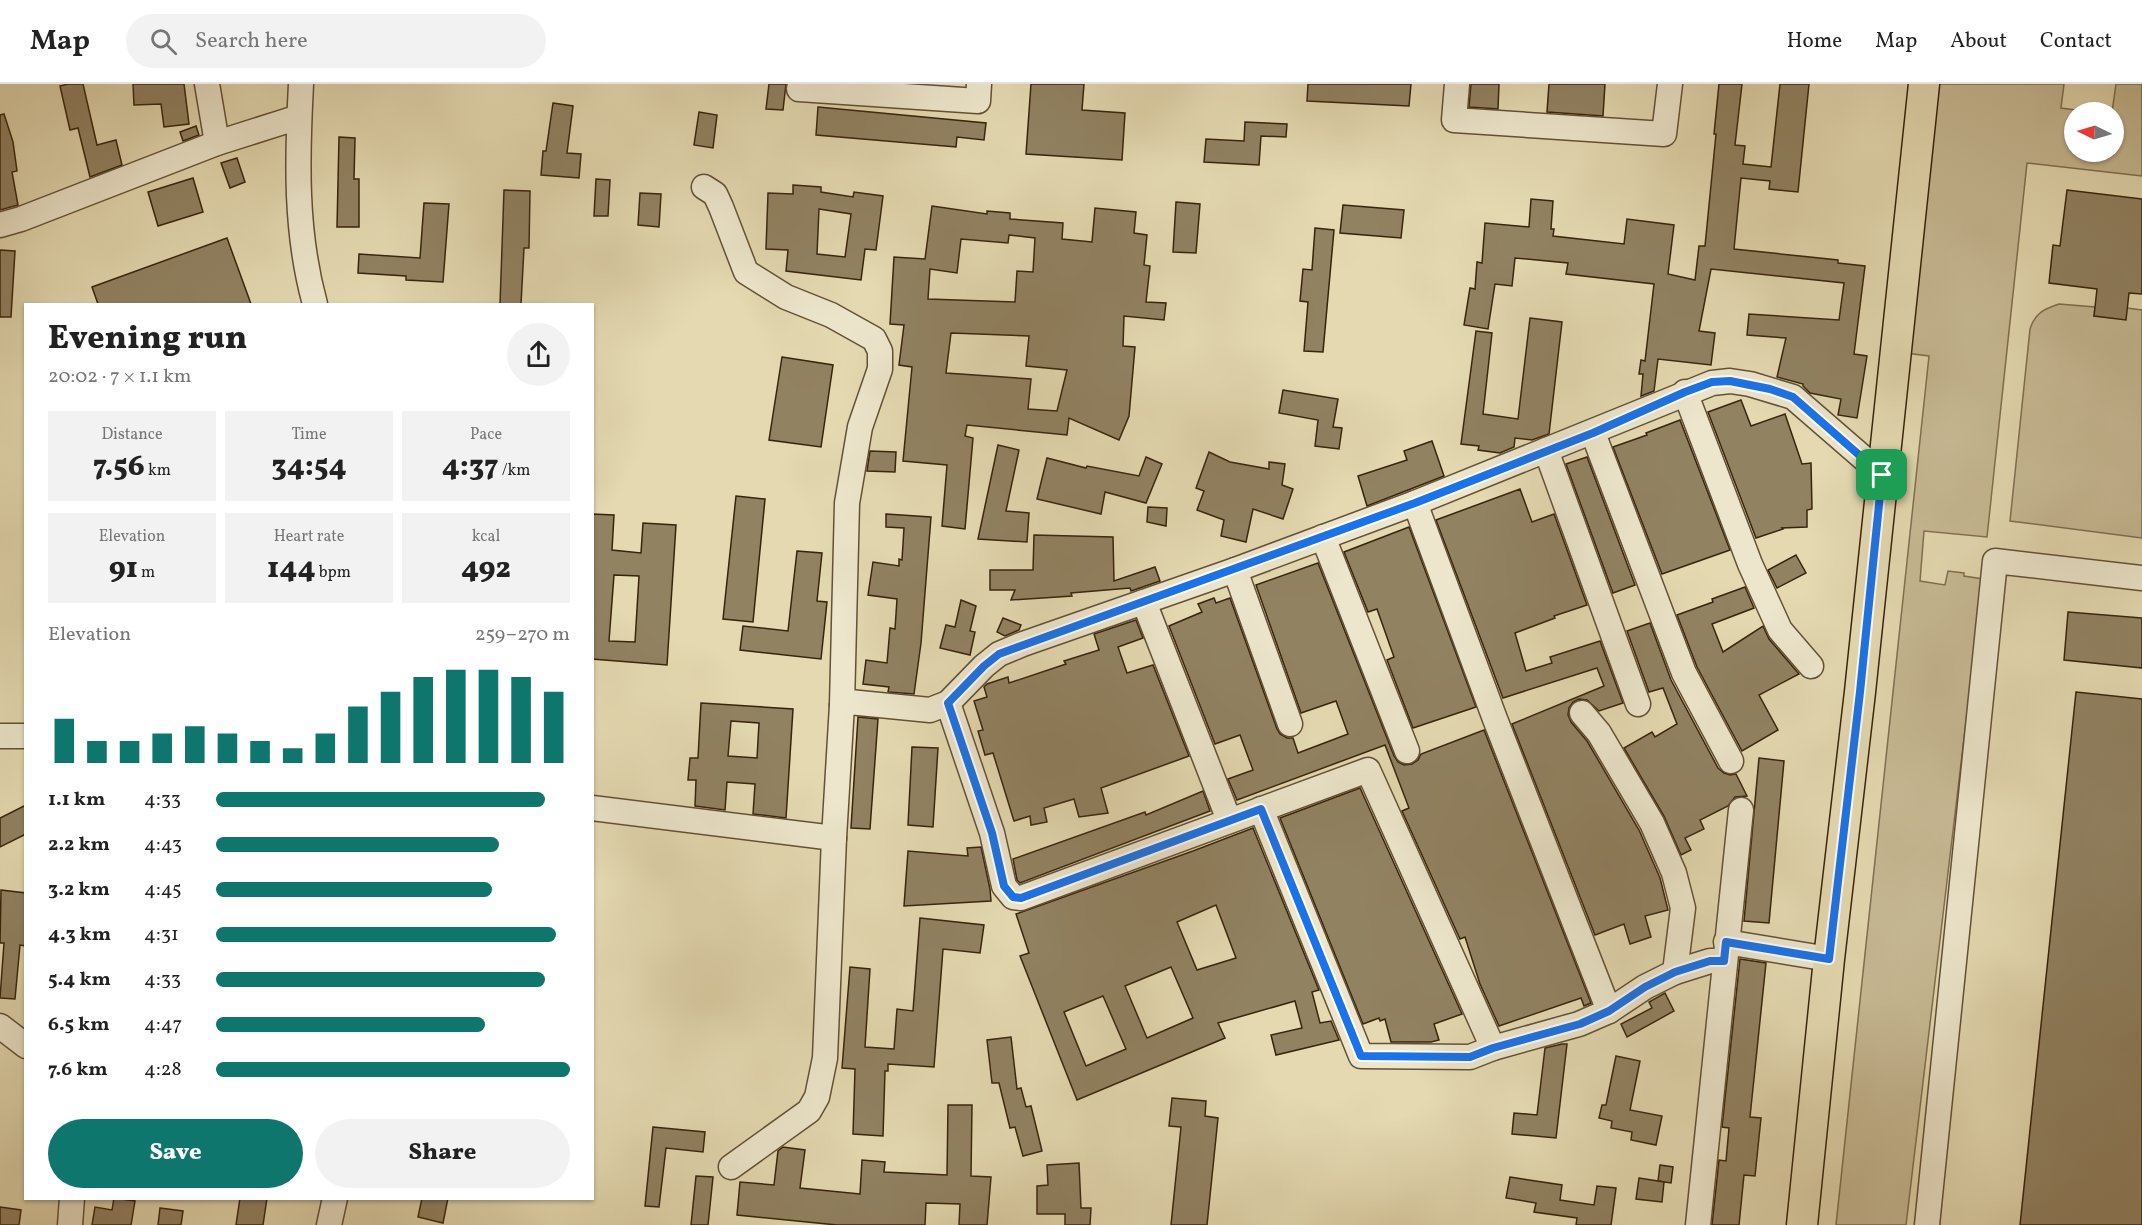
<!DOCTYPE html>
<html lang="en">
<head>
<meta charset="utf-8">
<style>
	body { margin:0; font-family:Vollkorn,serif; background:#f2f2f2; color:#222; height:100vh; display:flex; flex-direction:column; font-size:22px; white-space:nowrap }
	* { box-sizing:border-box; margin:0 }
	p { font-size:20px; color:#767676 }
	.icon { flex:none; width:33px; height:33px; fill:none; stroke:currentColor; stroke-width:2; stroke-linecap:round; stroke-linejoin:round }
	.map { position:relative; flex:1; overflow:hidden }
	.drawer { position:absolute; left:24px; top:219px; width:570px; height:897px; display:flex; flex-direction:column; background:#fff; border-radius:0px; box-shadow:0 2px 4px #0004 }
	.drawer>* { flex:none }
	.needle { width:39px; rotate:275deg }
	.fabs { position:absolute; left:2064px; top:18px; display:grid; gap:12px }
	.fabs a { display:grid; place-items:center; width:60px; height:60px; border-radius:50%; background:#fff; box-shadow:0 2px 4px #0004; font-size:30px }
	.pin { position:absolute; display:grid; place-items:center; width:51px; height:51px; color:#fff; margin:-26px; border-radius:12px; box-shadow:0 3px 9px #0006 }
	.round { display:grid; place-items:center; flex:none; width:63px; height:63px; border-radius:32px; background:#f2f2f2 }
	.headline { display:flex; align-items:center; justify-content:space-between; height:102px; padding:0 24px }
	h1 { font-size:33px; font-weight:800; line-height:45px }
	.figures { display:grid; grid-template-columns:repeat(3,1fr); gap:9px; height:102px; padding:6px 24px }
	.figures div { display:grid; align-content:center; border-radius:0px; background:#f2f2f2; text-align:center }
	.figures b { font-size:30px; font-weight:800 }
	.figures small { font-size:16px; font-weight:400 }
	.figures p { font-size:16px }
	.chart { height:168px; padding:12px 24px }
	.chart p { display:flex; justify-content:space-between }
	.chart svg { width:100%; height:108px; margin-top:6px; stroke:#0f766e; stroke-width:6 }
	.button { display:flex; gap:12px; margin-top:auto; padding:12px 24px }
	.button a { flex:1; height:69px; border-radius:36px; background:#0f766e; color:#fff; font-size:24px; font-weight:800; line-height:69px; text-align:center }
	.button a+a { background:#f2f2f2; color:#222 }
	ul { padding:0 24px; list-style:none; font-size:20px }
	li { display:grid; grid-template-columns:96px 72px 1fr; align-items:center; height:45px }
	li i { height:15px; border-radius:8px; background:#0f766e }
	header { display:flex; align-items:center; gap:36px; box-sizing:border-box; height:84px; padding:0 30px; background:#fff; border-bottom:2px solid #e0e0e0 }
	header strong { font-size:28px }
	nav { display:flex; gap:33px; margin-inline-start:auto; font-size:21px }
	.search { width:420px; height:54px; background:#f2f2f2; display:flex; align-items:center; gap:15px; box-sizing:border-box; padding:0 21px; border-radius:33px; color:#767676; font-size:22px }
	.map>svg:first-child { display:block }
	.green { fill:#c7ba95; stroke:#806f51; stroke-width:1.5 }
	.building { fill:#918262; stroke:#38240d; stroke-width:1.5; fill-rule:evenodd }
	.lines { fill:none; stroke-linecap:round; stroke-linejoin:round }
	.minor-casing { stroke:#635136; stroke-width:27 }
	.major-casing { stroke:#38240d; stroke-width:33 }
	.minor { stroke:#ede6cc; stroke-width:24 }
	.major { stroke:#e4d9b1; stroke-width:30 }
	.route-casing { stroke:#fff; stroke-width:12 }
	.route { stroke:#1a73e8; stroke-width:8 }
</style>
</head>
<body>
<header>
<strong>Map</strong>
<div class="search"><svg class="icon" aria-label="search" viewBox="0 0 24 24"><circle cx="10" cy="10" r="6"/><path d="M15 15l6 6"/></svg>Search here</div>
<nav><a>Home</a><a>Map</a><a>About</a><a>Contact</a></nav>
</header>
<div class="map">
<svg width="2142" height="1141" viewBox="0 0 2142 1141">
	<rect width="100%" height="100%" fill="#e4d9b1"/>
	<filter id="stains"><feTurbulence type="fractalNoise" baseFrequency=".00333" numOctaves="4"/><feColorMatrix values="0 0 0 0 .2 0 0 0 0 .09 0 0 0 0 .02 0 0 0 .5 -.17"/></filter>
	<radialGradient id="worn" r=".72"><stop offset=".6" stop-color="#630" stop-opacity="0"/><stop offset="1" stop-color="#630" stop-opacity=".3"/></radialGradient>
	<g class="green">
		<polygon points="1936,0 2064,0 2061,24 2091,28 2074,28 2074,68 2114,68 2114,28 2112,28 2116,0 2142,0 2142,92 2027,79 1987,453 1924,447 1920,497 1945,501 1948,487 1964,489 1964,492 1983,495 1906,1141 1836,1141 1929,272 1905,269"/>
		<path d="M2059 220 2095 223 2094 232 2127 224 2142 226V454L2010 437 2030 245C2035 229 2044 225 2059 220Z"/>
	</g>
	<g class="building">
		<polygon points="68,0 83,0 97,61 116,56 122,81 90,93 78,44 70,46 60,2"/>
		<polygon points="133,0 184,0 189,40 164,43 161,20 134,21"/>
		<polygon points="769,0 786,0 783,26 766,25"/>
		<polygon points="1031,0 1084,0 1082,26 1125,29 1122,76 1026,70"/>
		<polygon points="1308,0 1411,0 1409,22 1307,17"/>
		<polygon points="1471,0 1499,0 1498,25 1469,23"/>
		<polygon points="1549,0 1605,0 1603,32 1547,28"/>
		<polygon points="1719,0 1742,0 1735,61 1745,62 1743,80 1771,83 1780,0 1809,0 1798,108 1769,105 1770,97 1741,94 1734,165 1838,176 1838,179 1865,182 1854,270 1867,272 1857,334 1838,331 1841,315 1810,309 1803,302 1803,300 1777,293 1786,254 1747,251 1749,230 1839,236 1844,199 1711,185 1699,247 1715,249 1711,281 1658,275 1654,307 1641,312 1643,290 1639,290 1641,276 1645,277 1654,200 1566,190 1568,179 1515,174 1512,202 1495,200 1488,245 1464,241 1470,204 1475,205 1477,178 1482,179 1485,139 1529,143 1531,115 1553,117 1551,145 1554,145 1553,152 1624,160 1627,135 1674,141 1668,190 1695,196 1699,162 1705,162 1716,50 1714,50"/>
		<polygon points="553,19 573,22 567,69 581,70 579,94 541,91 543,67 546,67"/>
		<polygon points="818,23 986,39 984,56 957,53 956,63 816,51"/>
		<polygon points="699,28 717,31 713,64 694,61"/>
		<polygon points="4,30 13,58 17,87 12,88 18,121 0,126 0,31"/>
		<polygon points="1245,38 1287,40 1286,53 1261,52 1259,81 1204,78 1206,55 1244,57"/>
		<polygon points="196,42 199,51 183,57 180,48"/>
		<polygon points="339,53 355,54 354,95 359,95 359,143 337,143"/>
		<polygon points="237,74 245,98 230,104 221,79"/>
		<polygon points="193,94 203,128 158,142 148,108"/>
		<polygon points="596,95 610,96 608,132 594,132"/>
		<path d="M793 101 821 103V108L853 113 854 108 883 112 876 166 865 165 861 196 786 187 788 166 766 165 768 109 793 110ZM819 125 851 130 845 173 817 170Z"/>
		<polygon points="504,106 530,107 529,164 524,164 521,220 500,220"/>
		<polygon points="2067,106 2142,115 2142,210 2129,209 2126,236 2094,232 2097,205 2049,199 2053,161 2060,162"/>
		<polygon points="640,109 661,110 659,143 638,141"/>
		<polygon points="1176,118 1200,120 1196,169 1173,168"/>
		<polygon points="424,119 449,120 443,198 406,196 406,192 358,189 359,170 420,174"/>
		<polygon points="1343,121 1404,126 1401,154 1340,149"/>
		<path d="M932 122 987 130V127L1010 129V135L1063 139 1062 155 1092 158 1095 124 1136 128 1134 149 1147 151 1144 181 1150 182 1146 218 1166 219 1164 236 1124 232 1123 262 1135 263 1129 332 1119 356 1069 334 1067 351 967 341 965 352 973 354 965 445 942 442 947 381 903 377 912 283 899 281 904 241 890 240 894 173 925 175ZM1009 151 1035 154 1033 188 1017 187 1015 218 928 215 930 185 957 189 961 155 1008 159ZM951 249 1029 252 1026 282 1067 286 1057 327 1028 325 1031 295 946 289Z"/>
		<polygon points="1315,144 1334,146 1323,268 1304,267 1308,218 1300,217 1303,185 1312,186"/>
		<polygon points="227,154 251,220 98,220 92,203"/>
		<polygon points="0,166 15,167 11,233 0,233"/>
		<polygon points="1530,234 1562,238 1549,350 1532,356 1515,354 1514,363 1500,369 1478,366 1479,362 1461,360 1476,247 1492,249 1483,330 1518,335"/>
		<polygon points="782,273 833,281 821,363 769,356"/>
		<polygon points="1283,306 1338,315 1333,343 1342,344 1339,365 1315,362 1318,336 1279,329"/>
		<polygon points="1741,316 1751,342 1785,330 1802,380 1811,379 1812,425 1807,426 1807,443 1782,444 1783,445 1756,454 1708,328"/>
		<polygon points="1680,336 1730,466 1662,490 1613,363 1647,351 1646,349"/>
		<polygon points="1432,357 1444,392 1367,422 1358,392 1407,376 1404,367"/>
		<polygon points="998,361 1019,366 1006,427 1029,429 1027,458 978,455"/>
		<polygon points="870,367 896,368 895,388 867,387"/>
		<polygon points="1209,368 1230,378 1269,385 1269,378 1285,380 1282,401 1293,405 1283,435 1253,425 1246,458 1221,452 1224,436 1197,426 1204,407 1196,404"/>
		<polygon points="1146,373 1162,380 1146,419 1105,408 1101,430 1037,415 1047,374 1086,384 1087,382 1139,392"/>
		<polygon points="1587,373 1635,501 1613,509 1566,380"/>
		<polygon points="1520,405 1532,438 1554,430 1587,521 1554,532 1555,534 1515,549 1526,587 1552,579 1550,573 1600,557 1623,619 1599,627 1587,616 1579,615 1573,618 1569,624 1568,631 1571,638 1587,657 1639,746 1660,794 1668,826 1645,832 1651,853 1630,860 1624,840 1595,851 1512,640 1604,602 1597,584 1503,614 1436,436"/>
		<polygon points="736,412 765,415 753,538 723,535"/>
		<polygon points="1148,423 1167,424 1166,442 1147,438"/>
		<path d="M592 430 614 431 612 466 641 469 643 439 676 441 667 581 592 575ZM614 491 639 492 635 558 609 557Z"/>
		<polygon points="886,430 931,433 921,559 914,610 888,608 889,603 863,600 866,576 887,579 890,544 895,545 897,515 868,511 873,478 899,482 899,475 902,476 904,444 886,443"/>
		<polygon points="1409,443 1476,623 1413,644 1387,576 1394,573 1377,525 1368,528 1344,468"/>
		<polygon points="1034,451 1113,453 1114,497 1155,483 1160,497 1131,507 1130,504 1071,509 1072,512 1011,516 1015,506 990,506 990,486 1033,486"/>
		<polygon points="797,467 822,469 817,517 827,518 821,575 740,566 743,542 788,547"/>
		<polygon points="1796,471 1806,489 1777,504 1768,486"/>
		<polygon points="1318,479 1394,672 1398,678 1404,681 1412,680 1418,676 1421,670 1484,646 1591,919 1584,922 1581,914 1499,942 1480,900 1465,853 1460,855 1402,727 1409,724 1385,661 1237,716 1228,695 1253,686 1240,651 1215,660 1169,542 1202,528 1198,520 1214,514 1216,519 1230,514 1277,645 1280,650 1287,654 1293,654 1298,669 1348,650 1336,617 1301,629 1256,501"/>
		<polygon points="1745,503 1754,524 1712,540 1723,568 1763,542 1769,555 1799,590 1759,611 1778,646 1742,667 1697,583 1677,531 1713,518 1712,515"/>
		<polygon points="961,516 976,522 970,547 975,548 970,571 940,564 946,541 955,543"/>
		<polygon points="2068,528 2142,534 2142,584 2064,576"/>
		<polygon points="1003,534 1021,541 1019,546 1005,552 997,548"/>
		<polygon points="1136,536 1143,554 1118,563 1127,589 1153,581 1189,672 1101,704 1108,729 1079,733 1074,715 1044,724 1047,738 1031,741 1030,732 1014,737 993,669 985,671 978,647 983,646 974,617 987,613 984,603 987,600 1008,593 1009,599 1066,580 1064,577 1099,566 1094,550"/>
		<polygon points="1650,539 1671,596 1718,684 1724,689 1730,691 1736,690 1747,712 1735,713 1728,722 1700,736 1704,745 1685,754 1691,766 1681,771 1664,732 1624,664 1652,648 1655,653 1677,640 1663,604 1649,608 1627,547"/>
		<polygon points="2076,608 2142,615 2142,1141 2020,1141"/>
		<path d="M701 619 793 625 786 734 753 730 755 700 727 698 725 726 695 722 696 696H688L690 674H698ZM731 637 759 639 757 674 728 672Z"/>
		<polygon points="858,633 878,635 870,745 851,744"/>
		<polygon points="912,663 938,664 933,743 908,741"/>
		<polygon points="1759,674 1784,677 1769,839 1744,837"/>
		<polygon points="1360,704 1462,930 1434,940 1439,956 1431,958 1391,958 1385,935 1380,937 1379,934 1363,940 1280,734"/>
		<polygon points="1203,707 1210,727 1020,799 1017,796 1013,775 1145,728 1146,731"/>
		<polygon points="26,721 26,750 0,763 0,734"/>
		<path d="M1253 744 1319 906 1312 908 1320 939 1331 937 1339 956 1276 971 1271 951 1302 944 1295 917 1218 939 1225 954 1077 1016 1020 872 1029 869 1016 830 1193 767ZM1216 821 1236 874 1197 886 1177 838ZM1171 883 1193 934 1147 954 1125 902ZM1103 912 1126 965 1086 982 1064 928Z"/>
		<polygon points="981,763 990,805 991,817 904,822 908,767 968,772 967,764"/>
		<polygon points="1,806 26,809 26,862 20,861 15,915 0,914 4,859 0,859"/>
		<polygon points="920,834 984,841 980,869 943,865 934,983 888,980 888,987 885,987 883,1052 853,1050 855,985 842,984 850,883 870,885 865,963 894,965 897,925 913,927"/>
		<polygon points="1740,875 1766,879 1750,1033 1761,1034 1755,1092 1744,1091 1739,1141 1712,1141 1719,1076 1726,1077 1729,1044 1722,1043"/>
		<polygon points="1665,909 1674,927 1627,953 1621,940 1652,924 1649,918"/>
		<polygon points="1011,953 1017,1005 1021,1004 1026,1023 1031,1022 1042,1067 1023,1072 1015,1043 1010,1044 999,999 992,999 987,956"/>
		<polygon points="1562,960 1567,960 1556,1054 1512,1050 1514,1029 1537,1031 1545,964"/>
		<polygon points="1616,972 1640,977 1630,1026 1662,1032 1656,1061 1631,1056 1632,1048 1611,1044 1612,1037 1599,1034 1602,1021 1606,1021"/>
		<polygon points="1172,1014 1206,1017 1205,1032 1218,1034 1207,1141 1171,1141 1181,1043 1169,1042"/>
		<polygon points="948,1021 972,1021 971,1092 991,1093 987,1141 959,1141 960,1120 926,1119 925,1141 837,1141 737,1131 740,1098 774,1101 778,1067 783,1063 805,1066 800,1104 860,1110 862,1076 885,1078 884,1088 947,1091"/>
		<polygon points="653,1043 705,1048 703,1068 666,1064 659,1123 645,1122"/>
		<polygon points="1079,1079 1081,1124 1091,1124 1090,1141 1065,1141 1065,1130 1037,1130 1037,1102 1048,1101 1047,1081"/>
		<polygon points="1660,1081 1673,1083 1671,1099 1658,1097"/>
		<polygon points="696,1092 713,1093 708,1141 691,1141"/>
		<polygon points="1510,1093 1562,1101 1560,1116 1594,1121 1597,1102 1616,1104 1611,1141 1576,1141 1577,1134 1534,1128 1536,1119 1506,1114"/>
		<polygon points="1639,1094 1664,1098 1662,1118 1636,1115"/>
		<polygon points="114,1114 135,1117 131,1141 92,1141 95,1123 112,1126"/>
		<polygon points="240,1114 267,1114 263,1141 236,1141"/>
		<polygon points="422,1114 448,1114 443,1139 418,1133"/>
		<polygon points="0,1123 21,1126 19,1141 0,1141"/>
		<polygon points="160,1124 183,1127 181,1141 158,1141"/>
	</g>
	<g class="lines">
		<g class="minor-casing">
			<g id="minor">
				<polyline points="207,0 217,59"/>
				<path d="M301 0C297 75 295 148 315 220"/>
				<polyline points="1457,0 1454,36 1664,50 1670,0"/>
				<polyline points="799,5 978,17 979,0"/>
				<polyline points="704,103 715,110 721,123 746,188 786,213 831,231 874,255 880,267 880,285 860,343 847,419 842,621"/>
				<polyline points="0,141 21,135 217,59 299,33"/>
				<polyline points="1685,308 1750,480 1780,546 1811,582"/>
				<polyline points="1593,349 1684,589 1731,677"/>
				<polyline points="1546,366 1638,620"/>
				<polyline points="1415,419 1495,635 1609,927"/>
				<polyline points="1323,453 1407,667"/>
				<polyline points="1235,486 1290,640"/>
				<polyline points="1144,518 1229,736"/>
				<polyline points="948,619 992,749 1004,802 1013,813 1021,814 1368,686 1493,964"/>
				<polyline points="0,652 26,652"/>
				<polyline points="592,724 834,754 842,621 849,618 930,626 948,619 984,582 999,570 1023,560 1235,486 1415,419 1712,299 1730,297 1750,300 1793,313 1883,391"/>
				<polyline points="1261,725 1361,972 1470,973 1493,964 1579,940 1609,927 1645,903 1675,888 1683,824 1674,789 1652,739 1599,649 1582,629"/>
				<polyline points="1726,858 1829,875"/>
				<polyline points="1675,888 1710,877 1724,877"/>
				<polyline points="0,942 26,962"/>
				<polyline points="731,1083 809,1027 817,1013 825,974 834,754"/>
				<polyline points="70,1141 72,1114"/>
				<polyline points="329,1141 335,1114"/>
				<polyline points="1698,1141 1741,726"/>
				<polyline points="1927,1141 1995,477 2142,494"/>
			</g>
		</g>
		<g class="major-casing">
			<polyline id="major" points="1802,1141 1829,875 1860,608 1924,0"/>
		</g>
		<use href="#minor" class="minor"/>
		<use href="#major" class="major"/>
	</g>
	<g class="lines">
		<g class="route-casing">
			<polygon id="route" points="1730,297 1770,305 1793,313 1882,391 1860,608 1829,875 1726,858 1724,877 1710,877 1675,888 1645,903 1609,927 1580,940 1493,964 1470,973 1361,972 1261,725 1021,814 1013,813 1004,802 992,749 948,619 984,582 999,570 1415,419 1593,349 1685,308 1712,298"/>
		</g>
		<use href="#route" class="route"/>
	</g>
	<rect width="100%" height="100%" filter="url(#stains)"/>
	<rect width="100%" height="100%" fill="url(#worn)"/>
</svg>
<div class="fabs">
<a><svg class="needle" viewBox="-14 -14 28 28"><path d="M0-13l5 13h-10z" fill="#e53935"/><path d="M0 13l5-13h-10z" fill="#767676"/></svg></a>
</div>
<div class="pin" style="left:1882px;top:391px;background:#1e9e55"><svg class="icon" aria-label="arrive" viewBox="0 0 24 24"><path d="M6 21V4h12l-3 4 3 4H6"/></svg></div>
<section class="drawer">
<div class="headline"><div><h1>Evening run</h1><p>20:02 · 7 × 1.1 km</p></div><a class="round"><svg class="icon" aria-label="share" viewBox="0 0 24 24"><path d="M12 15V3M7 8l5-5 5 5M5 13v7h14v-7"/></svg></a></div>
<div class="figures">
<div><p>Distance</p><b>7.56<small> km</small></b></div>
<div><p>Time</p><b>34:54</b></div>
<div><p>Pace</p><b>4:37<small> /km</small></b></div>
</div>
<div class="figures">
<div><p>Elevation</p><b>91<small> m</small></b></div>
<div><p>Heart rate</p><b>144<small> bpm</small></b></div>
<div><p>kcal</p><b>492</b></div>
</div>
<div class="chart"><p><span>Elevation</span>259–270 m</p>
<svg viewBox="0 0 160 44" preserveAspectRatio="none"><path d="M5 44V26M15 44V35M25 44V35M35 44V32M45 44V29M55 44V32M65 44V35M75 44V38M85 44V32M95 44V21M105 44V15M115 44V9M125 44V6M135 44V6M145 44V9M155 44V15"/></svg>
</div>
<ul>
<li><b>1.1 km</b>4:33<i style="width:93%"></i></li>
<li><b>2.2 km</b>4:43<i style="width:80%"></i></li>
<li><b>3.2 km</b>4:45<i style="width:78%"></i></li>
<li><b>4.3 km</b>4:31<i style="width:96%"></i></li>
<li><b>5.4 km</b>4:33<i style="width:93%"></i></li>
<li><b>6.5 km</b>4:47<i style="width:76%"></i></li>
<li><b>7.6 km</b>4:28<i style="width:100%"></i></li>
</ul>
<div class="button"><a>Save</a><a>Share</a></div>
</section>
</div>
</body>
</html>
